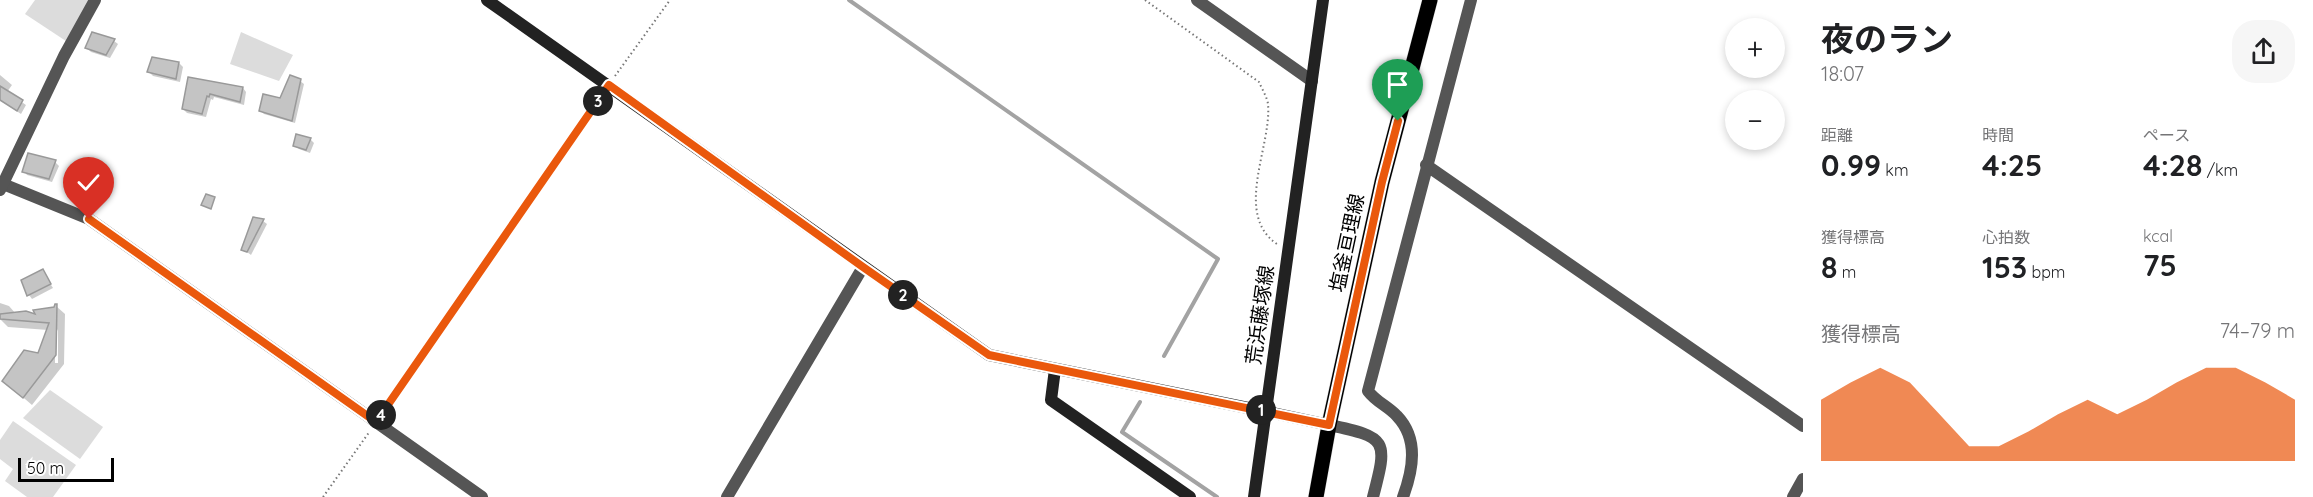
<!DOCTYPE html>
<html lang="ja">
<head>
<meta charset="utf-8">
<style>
	body { margin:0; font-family:Quicksand,"Noto Sans JP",sans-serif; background:#f6f6f6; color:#202124; height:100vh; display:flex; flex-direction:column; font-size:22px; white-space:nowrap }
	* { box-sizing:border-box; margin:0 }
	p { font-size:20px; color:#757577 }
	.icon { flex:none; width:33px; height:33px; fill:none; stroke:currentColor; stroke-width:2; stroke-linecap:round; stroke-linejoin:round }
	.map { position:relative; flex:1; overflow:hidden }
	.sheet { display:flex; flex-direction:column; background:#fff; width:510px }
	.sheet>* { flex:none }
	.tools { position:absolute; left:1725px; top:18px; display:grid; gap:12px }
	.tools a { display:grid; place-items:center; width:60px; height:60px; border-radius:50%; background:#fff; box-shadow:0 3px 9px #0003; font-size:30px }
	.scale { position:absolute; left:18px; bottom:15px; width:96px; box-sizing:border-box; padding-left:6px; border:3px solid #000; border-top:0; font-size:16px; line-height:21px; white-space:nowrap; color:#000; -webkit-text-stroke:4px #fff; paint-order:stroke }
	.pin { position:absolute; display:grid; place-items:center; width:51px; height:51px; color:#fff; margin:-62px -26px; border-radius:50% 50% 50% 0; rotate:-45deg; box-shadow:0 0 6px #0007 }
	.pin .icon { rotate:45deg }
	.km { position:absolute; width:30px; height:30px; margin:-15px; border-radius:50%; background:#222; color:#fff; font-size:16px; line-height:30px; text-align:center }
	.round { display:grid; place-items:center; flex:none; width:63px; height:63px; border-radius:24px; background:#f6f6f6 }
	.overview { display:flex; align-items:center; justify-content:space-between; height:102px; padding:0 18px }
	h1 { font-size:33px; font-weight:700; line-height:45px }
	.stats { display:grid; grid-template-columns:repeat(3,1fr); gap:9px; height:102px; padding:6px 18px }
	.stats div { display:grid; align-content:center }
	.stats b { font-size:30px; font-weight:700 }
	.stats small { font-size:16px; font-weight:400 }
	.stats p { font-size:16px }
	.chart { height:168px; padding:12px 18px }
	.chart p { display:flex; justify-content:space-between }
	.chart svg { width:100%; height:108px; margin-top:6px; fill:#ea580c; opacity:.7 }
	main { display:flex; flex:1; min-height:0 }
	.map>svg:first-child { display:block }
	.green { fill:#dcdcdc }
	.shadow { fill:#0003; fill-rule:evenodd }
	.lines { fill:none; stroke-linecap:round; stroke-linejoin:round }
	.stream { stroke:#a3a3a3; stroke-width:4 }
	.building { fill:#c4c4c4; stroke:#999; stroke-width:1.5 }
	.primary-casing { stroke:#dbdbdb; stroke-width:16 }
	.path { stroke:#777; stroke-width:2; stroke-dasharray:1.5 3; stroke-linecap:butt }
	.street { stroke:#555; stroke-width:12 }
	.secondary { stroke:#222; stroke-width:12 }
	.primary { stroke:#000; stroke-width:15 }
	.secondary-bridge { stroke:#222; stroke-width:12 }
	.route-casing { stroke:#fff; stroke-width:12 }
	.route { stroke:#ea580c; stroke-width:8 }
	.labels { text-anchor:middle; stroke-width:6; stroke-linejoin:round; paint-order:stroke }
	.street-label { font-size:20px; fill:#000; stroke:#fff }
</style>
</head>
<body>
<main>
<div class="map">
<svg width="1803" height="497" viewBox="0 0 1803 497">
	<rect width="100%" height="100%" fill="#fff"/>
	<g class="green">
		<polygon points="35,0 96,0 72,45 25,14"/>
		<polygon points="241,32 293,55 279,81 230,64"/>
		<polygon points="50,390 103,427 80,459 23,418"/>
		<polygon points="13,421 76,465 53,497 27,497 5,481 13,469 0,459 0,440"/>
	</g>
	<g class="shadow">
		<polygon points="114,41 118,44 110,58 91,52 87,48"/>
		<polygon points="179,63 183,67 180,82 153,76 149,72"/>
		<polygon points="0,75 12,85 7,92 26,105 21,114 9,106 0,95"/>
		<polygon points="190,79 243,88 246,92 244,105 214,97 213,100 211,99 206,117 187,113 183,109"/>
		<polygon points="300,81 304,84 295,123 264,114 261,111 281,100"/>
		<polygon points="310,139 314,143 310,153 299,149 295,145"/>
		<polygon points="55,162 59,166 52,182 27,175 24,171"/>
		<polygon points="263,221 267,224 251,255 243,249"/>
		<polygon points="42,271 53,288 32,299 29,295"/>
		<path d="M0 303 9 306 16 314 38 317 55 309 56 306 65 314 64 364 32 405 4 381 39 355 48 330 8 327 0 319ZM58 329V363H55V335Z"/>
	</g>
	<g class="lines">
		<g class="stream">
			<polyline points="849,0 1218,259 1164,356"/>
			<polyline points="1140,402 1122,432 1217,497"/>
		</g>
	</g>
	<g class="building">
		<polygon points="92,32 115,39 106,55 85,48"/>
		<polygon points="152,57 179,62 176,79 147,72"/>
		<polygon points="290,75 301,79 292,121 259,111 263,94 280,98"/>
		<polygon points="188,77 243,87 240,102 210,94 209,97 207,96 202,114 182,109"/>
		<polygon points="0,86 23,100 17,111 0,100"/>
		<polygon points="296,134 311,138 306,150 293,146"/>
		<polygon points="28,153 56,160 49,179 22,172"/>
		<polygon points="206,194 215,197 211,209 201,205"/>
		<polygon points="253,217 264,219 247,252 241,250"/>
		<polygon points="43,269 51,284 27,296 21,280"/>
		<polygon points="55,304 57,304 56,355 23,398 2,381 24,350 38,353 49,323 0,319 0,314 26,311 35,314 33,310 54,307"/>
	</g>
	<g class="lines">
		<g class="primary-casing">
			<polyline id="primary" points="1316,497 1329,425 1382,182 1430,0"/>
		</g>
		<g class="path">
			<path d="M1145 0 1259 82C1262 89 1267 97 1268 104 1272 146 1233 214 1277 244"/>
			<polyline points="615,76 670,0"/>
			<polyline points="383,412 602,95"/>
			<polyline points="323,497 370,431"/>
		</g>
		<g class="street">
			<polyline points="1197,0 1312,81"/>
			<polyline points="1426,165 1803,426"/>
			<polyline points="3,184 89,219 482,497"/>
			<polyline points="0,190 64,56 95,0"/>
			<path d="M1329 425C1388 437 1388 440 1373 497"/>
			<polyline points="727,497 863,267"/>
			<path d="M1403 497C1413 470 1419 439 1397 416 1388 406 1376 402 1368 391L1471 0"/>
			<polyline points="1793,497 1803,479"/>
		</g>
		<g class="secondary">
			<polyline points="487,0 989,355 1253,409"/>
			<polyline points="1055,369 1051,400 1190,497"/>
			<polyline points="1273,413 1329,425"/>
			<polyline points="1254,497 1323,0"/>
		</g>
		<use href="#primary" class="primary"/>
		<polyline class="secondary-bridge" points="1253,409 1273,413"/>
	</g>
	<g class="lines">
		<g class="route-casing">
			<polyline id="route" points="89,219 376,422 609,85 863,267 989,355 1329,425 1382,182 1398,121"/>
		</g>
		<use href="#route" class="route"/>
	</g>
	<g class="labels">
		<g class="street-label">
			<text transform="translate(1347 243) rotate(-78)" y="7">塩釜亘理線</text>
			<text transform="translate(1260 315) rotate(-82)" y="7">荒浜藤塚線</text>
		</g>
	</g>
</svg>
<div class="tools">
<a>+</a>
<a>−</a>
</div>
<div class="scale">50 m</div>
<div class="pin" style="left:1398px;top:121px;background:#1e9e55"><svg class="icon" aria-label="arrive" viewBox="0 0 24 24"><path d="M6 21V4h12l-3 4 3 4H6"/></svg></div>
<div class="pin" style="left:89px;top:219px;background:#d93025"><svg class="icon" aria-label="check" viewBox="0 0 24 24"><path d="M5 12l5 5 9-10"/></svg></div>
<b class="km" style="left:1261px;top:410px">1</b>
<b class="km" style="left:903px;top:295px">2</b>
<b class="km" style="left:598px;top:101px">3</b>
<b class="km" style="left:381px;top:415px">4</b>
</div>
<section class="sheet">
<div class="overview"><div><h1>夜のラン</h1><p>18:07</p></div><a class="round"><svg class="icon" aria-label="share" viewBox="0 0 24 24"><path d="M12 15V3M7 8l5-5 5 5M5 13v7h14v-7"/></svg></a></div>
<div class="stats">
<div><p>距離</p><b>0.99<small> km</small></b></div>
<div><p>時間</p><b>4:25</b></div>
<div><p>ペース</p><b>4:28<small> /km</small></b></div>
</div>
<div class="stats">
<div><p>獲得標高</p><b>8<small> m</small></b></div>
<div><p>心拍数</p><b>153<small> bpm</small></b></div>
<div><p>kcal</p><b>75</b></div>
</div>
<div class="chart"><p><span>獲得標高</span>74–79 m</p>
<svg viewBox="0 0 160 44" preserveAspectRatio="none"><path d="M0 44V19L10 12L20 6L30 12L40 25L50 38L60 38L70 32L80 25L90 19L100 25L110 19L120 12L130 6L140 6L150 12L160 19V44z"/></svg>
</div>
</section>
</main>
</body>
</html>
